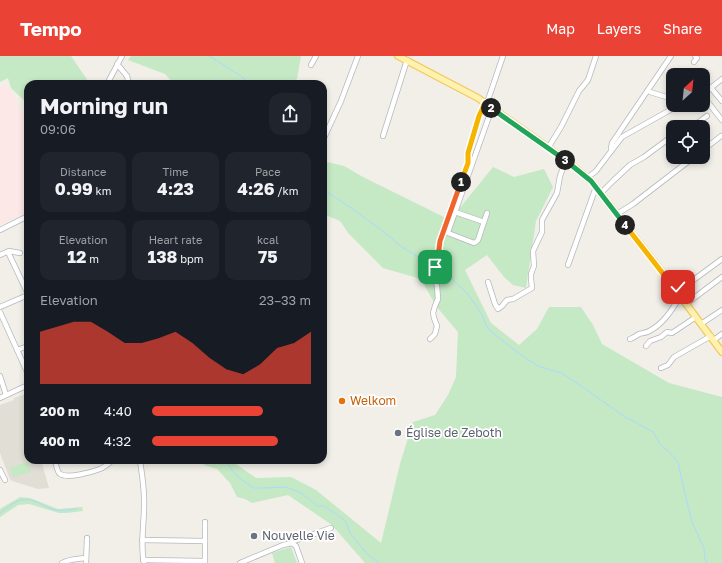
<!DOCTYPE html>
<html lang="en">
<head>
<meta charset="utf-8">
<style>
	body { margin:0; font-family:"Golos Text",sans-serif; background:#20242c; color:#f1f3f6; height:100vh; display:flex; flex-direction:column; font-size:15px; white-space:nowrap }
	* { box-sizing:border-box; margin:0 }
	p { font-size:13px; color:#9ea1a6 }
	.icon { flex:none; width:22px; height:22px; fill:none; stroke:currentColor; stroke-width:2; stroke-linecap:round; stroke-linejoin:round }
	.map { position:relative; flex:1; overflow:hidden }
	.drawer { position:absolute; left:24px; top:24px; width:303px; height:384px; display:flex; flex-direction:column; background:#171b24; border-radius:12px; box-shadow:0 2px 6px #0003 }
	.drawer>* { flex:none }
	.needle { width:26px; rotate:27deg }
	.tools { position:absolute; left:666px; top:12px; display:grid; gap:8px }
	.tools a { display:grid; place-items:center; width:44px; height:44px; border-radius:8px; background:#171b24; box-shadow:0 2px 6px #0003; font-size:20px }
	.pin { position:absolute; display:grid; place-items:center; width:34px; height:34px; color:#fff; margin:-17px; border-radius:8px; box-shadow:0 2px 6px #0006 }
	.km { position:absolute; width:20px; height:20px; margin:-10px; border-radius:50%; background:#222; color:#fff; font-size:11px; line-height:20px; text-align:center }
	.round { display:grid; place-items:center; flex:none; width:42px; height:42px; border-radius:12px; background:#20242c }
	.head { display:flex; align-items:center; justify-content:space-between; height:68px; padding:0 16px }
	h1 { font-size:22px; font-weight:700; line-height:30px }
	.figures { display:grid; grid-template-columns:repeat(3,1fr); gap:6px; height:68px; padding:4px 16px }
	.figures div { display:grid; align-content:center; border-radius:10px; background:#20242c; text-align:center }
	.figures b { font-size:17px; font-weight:700 }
	.figures small { font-size:11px; font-weight:400 }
	.figures p { font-size:11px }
	.chart { height:112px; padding:8px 16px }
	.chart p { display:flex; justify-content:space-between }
	.chart svg { width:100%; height:72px; margin-top:4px; fill:#ea4335; opacity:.7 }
	ul { padding:0 16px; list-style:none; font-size:13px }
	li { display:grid; grid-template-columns:64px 48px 1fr; align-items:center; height:30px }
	li i { height:10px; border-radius:5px; background:#ea4335 }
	header { display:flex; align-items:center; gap:24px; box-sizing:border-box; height:56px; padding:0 20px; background:#ea4335; color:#fff }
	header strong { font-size:19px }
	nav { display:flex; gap:22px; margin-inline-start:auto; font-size:14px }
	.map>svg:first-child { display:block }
	.education { fill:#e1ded6 }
	.medical { fill:#fce8e6 }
	.green { fill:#c5e8c5 }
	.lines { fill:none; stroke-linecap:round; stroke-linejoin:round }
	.stream { stroke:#aadaff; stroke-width:1 }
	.minor-casing { stroke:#b5b8bc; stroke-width:6 }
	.major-casing { stroke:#f2c960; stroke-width:8 }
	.minor { stroke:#fff; stroke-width:4.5 }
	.major { stroke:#fff2af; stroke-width:5.5 }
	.split-1-casing { stroke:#fff; stroke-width:8 }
	.split-2-casing { stroke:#fff; stroke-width:8 }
	.split-3-casing { stroke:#fff; stroke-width:8 }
	.split-4-casing { stroke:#fff; stroke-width:8 }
	.split-5-casing { stroke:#fff; stroke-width:8 }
	.split-1 { stroke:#f0652b; stroke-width:5 }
	.split-2 { stroke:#f5b400; stroke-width:5 }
	.split-3 { stroke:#22a559; stroke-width:5 }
	.split-4 { stroke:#22a559; stroke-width:5 }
	.split-5 { stroke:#f5b400; stroke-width:5 }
	.food-dot { fill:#e8710a; stroke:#fff; stroke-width:1.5 }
	.worship-dot { fill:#6b7280; stroke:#fff; stroke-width:1.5 }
	.labels { text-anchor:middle; stroke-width:3.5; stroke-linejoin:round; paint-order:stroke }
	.food-label { font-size:12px; fill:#c56008; stroke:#fff; text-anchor:start }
	.worship-label { font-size:12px; fill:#5b616d; stroke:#fff; text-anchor:start }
</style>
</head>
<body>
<header>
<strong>Tempo</strong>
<nav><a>Map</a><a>Layers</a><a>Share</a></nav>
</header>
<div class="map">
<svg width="722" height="507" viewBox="0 0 722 507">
	<rect width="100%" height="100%" fill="#f1efe8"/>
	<polygon class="education" points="28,337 28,404 41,404 49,432 38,433 12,425 10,423 0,397 0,349 14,344 14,342"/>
	<polygon class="medical" points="8,28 28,70 28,155 0,169 0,32"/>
	<g class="green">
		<polygon points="0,0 71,0 90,28 28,28 28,48 11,32 8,22 0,26"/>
		<polygon points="131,0 301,0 297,23 288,28 201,28 198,26 174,28 165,18 128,4"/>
		<polygon points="323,105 344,110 363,121 450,164 493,111 514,121 544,113 553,131 536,165 526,232 513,229 504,221 487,199 465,214 491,267 519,289 537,273 549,251 581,251 593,269 602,288 669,327 722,341 722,507 365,507 332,469 288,439 252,447 245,443 237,441 230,427 217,413 204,409 202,404 233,404 236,408 256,422 291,421 316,434 381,487 400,408 413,366 435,359 448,339 456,321 458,276 436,250 421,223 383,212 349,178 340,165 323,158"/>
		<polygon points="28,406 31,416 13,421 10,411"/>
		<polygon points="20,441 30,442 58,453 82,451 83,455 67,457 59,457 29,448 18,449 0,461 0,453"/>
		<polygon points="291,491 297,507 275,507 272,497"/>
	</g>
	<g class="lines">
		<g class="stream">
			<polyline points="209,0 244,22 248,28"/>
			<polyline points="323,133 357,156 384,176 402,191 433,210"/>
			<polyline points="437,213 451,222 467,237 477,251 482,259 485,267 489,274 521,299 538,310 561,317 577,327 625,361 637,367 653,376 660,388 671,398 678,406 684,434 692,466 704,492 705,503 707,507"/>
			<polyline points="225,404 234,417 246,427 254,432 263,432 286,431 301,437 318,450 324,450 330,454 343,463 347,468 349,475 354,482 367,498 379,507"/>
			<path d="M0 457C11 449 20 440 34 445 40 447 46 451 52 453 60 456 69 454 77 453"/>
		</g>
		<g class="minor-casing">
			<g id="minor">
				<polyline points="694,6 697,2 695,0"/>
				<polyline points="117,8 127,20 129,28"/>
				<polyline points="311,9 316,0"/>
				<polyline points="107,28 122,0"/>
				<polyline points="711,32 722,45"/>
				<polyline points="648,34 650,36 673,43"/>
				<polyline points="703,38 722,23"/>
				<polyline points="703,40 722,64"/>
				<polyline points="692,71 707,60"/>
				<polyline points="383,80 407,4"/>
				<polyline points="323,84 341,45 358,0"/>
				<polyline points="548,92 561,71 579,35 588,24 596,0"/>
				<polyline points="703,94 721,80"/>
				<polyline points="611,95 611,92 612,87 671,0"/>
				<polyline points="587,122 596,115 622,81 679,49"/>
				<polyline points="601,137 613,125 630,109 644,101 671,81 673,81"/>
				<polyline points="455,156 484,166"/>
				<polyline points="487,157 478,184 476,186 474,187 448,177 448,176 492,52"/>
				<polyline points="617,158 633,148 694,101"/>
				<polyline points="0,174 28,160"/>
				<polyline points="8,196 28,238"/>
				<polyline points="0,199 9,195 20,197"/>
				<polyline points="568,209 596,131"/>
				<polyline points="488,226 495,248 498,253 502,250 507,244 513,243 532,232 531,223 531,218 534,210 533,195 542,176 542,164 557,137 560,120 563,112 567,105"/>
				<polyline points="675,233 683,228 688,228 722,203"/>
				<polyline points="686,248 722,221"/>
				<polyline points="0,251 28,239"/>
				<polyline points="0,256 28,318"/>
				<polyline points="701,268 722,254"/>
				<polyline points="430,283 435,278 437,270 434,262 433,257 435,250 438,243 437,230 434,219 434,214 438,201 440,185 457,137 468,107 468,97 479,60 485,47 488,44 503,0"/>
				<path d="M630 283C633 282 636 280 639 278 643 277 647 277 651 274 664 267 673 253 680 240"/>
				<polyline points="714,284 722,278"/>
				<polyline points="646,290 650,285 661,281 667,276 672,277 696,261"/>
				<polyline points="17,294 28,290"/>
				<polyline points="661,312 668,309 674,301 711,280"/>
				<polyline points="0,320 6,339"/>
				<polyline points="0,342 28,329"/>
				<path d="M55 404C56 408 57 416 60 418 68 423 92 416 100 413 105 411 109 407 113 404"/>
				<path d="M140 404C142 420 145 435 144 451 144 470 140 488 144 507"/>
				<polyline points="0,414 5,424"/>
				<polyline points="142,484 205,485"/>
				<path d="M293 487V485C306 482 318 476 331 472"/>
				<polyline points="143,504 205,505"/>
				<path d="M62 507C69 503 78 503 86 502"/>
				<polyline points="86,507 87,482"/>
				<polyline points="205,507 205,466"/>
				<polyline points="240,507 283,489 292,487 296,490 302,507"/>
			</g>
		</g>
		<g class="major-casing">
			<polyline id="major" points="398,0 478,42 567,105 591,125 669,225 722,296"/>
		</g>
		<use href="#minor" class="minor"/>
		<use href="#major" class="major"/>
	</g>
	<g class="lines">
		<g class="split-1-casing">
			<polyline id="split-1" points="435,211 438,201 440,185 461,126"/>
		</g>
		<g class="split-2-casing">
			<polyline id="split-2" points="461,126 468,107 468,97 479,60 485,47 491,52"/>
		</g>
		<g class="split-3-casing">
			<polyline id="split-3" points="491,52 565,104"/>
		</g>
		<g class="split-4-casing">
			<polyline id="split-4" points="565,104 591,125 625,169"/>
		</g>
		<g class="split-5-casing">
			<polyline id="split-5" points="625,169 675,233 678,231"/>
		</g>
		<use href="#split-1" class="split-1"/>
		<use href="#split-2" class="split-2"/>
		<use href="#split-3" class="split-3"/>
		<use href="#split-4" class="split-4"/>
		<use href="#split-5" class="split-5"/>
	</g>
	<circle class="food-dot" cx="342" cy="345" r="4"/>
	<g class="worship-dot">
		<circle cx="398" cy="377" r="4"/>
		<circle cx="254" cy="480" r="4"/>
	</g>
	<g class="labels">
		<g class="food-label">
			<text x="350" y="349">Welkom</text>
		</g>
		<g class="worship-label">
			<text x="406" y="381">Église de Zeboth</text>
			<text x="262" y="484">Nouvelle Vie</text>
		</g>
	</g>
</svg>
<div class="tools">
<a><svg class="needle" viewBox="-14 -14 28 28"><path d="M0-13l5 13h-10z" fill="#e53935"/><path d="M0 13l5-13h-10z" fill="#9ea1a6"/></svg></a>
<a><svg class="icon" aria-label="locate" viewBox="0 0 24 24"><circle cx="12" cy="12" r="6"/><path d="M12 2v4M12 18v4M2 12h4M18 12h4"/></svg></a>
</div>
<div class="pin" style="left:435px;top:211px;background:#1e9e55"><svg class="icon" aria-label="arrive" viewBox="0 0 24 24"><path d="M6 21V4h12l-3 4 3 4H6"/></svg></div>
<div class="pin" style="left:678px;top:231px;background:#d93025"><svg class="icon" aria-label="check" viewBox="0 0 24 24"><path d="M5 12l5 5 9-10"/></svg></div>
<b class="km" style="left:461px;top:126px">1</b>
<b class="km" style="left:491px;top:52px">2</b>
<b class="km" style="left:565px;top:104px">3</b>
<b class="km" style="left:625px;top:169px">4</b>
<section class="drawer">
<div class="head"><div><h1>Morning run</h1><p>09:06</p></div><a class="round"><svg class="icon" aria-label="share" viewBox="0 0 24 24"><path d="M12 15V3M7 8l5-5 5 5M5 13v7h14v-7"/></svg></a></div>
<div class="figures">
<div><p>Distance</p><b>0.99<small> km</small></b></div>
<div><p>Time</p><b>4:23</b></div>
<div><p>Pace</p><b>4:26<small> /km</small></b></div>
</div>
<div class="figures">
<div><p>Elevation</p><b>12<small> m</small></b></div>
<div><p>Heart rate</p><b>138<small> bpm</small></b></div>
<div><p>kcal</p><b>75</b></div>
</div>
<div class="chart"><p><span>Elevation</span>23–33 m</p>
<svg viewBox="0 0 160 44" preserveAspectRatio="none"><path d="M0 44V12L10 9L20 6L30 6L40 12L50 19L60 19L70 16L80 12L90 19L100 28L110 35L120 38L130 32L140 22L150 19L160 12V44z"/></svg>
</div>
<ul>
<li><b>200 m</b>4:40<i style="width:70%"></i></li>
<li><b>400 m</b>4:32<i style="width:79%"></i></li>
</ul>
</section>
</div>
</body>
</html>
